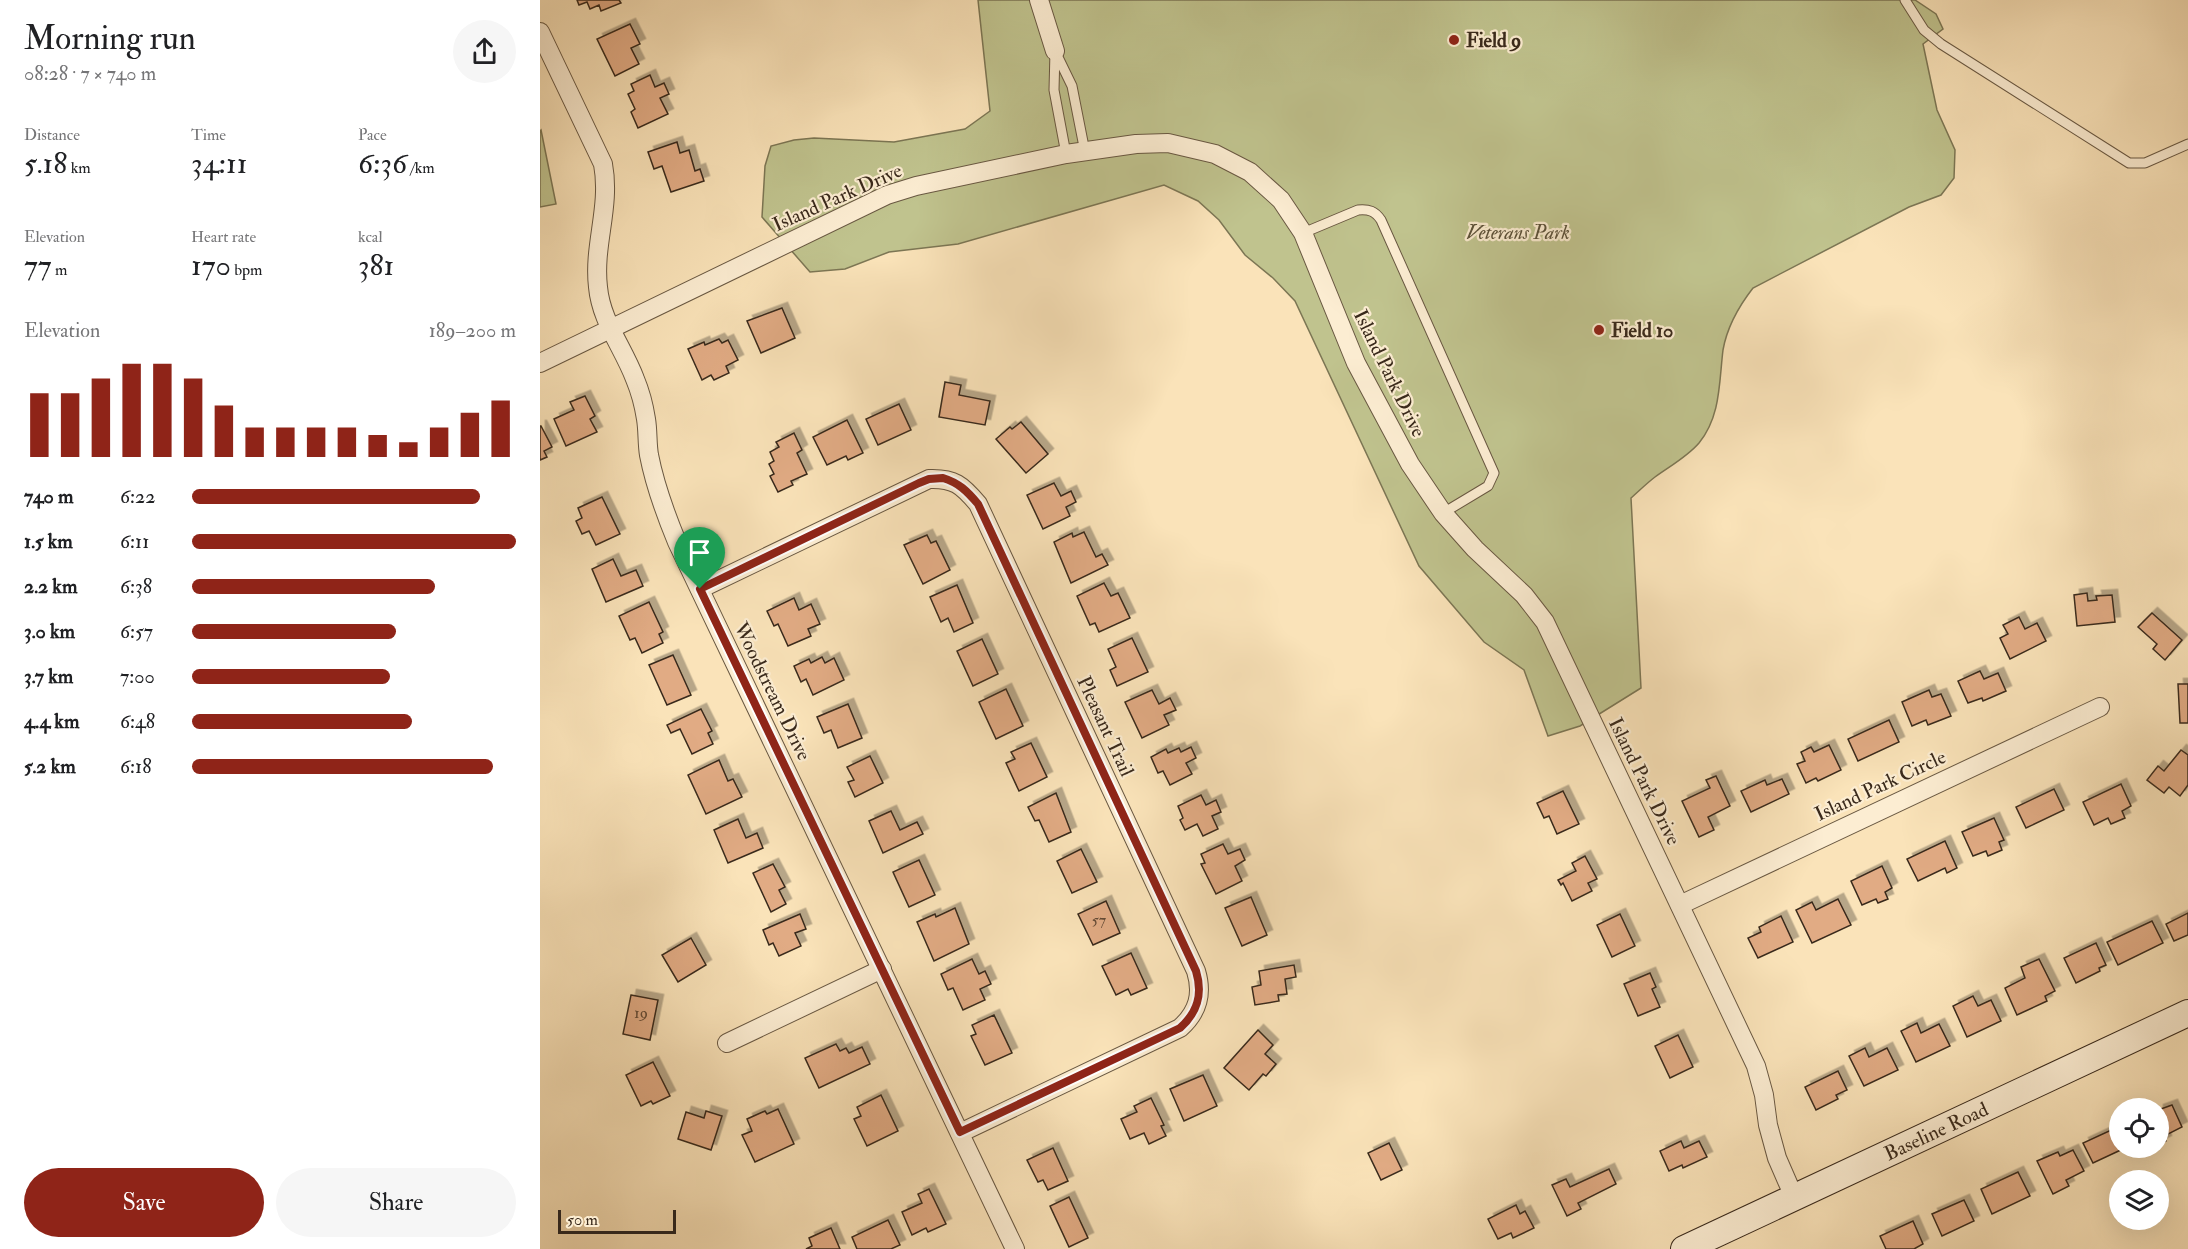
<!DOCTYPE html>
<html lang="en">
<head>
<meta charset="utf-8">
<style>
	body { margin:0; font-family:"IM FELL Double Pica",serif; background:#f6f6f6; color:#202124; height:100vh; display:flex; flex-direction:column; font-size:22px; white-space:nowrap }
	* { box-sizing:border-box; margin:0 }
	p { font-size:20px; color:#757577 }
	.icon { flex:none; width:33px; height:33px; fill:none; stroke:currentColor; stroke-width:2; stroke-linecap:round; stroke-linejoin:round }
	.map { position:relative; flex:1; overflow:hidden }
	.sheet { display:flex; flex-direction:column; background:#fff; width:540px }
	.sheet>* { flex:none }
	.buttons { position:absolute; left:1569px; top:1098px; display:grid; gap:12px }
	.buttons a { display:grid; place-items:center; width:60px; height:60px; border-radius:50%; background:#fff; box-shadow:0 6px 24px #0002; font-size:30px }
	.scale { position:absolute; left:18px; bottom:15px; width:118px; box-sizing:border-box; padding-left:6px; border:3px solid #39291b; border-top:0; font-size:16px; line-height:21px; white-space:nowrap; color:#39291b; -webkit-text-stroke:4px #fcedd2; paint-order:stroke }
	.pin { position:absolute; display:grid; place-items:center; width:51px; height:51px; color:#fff; margin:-62px -26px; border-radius:50% 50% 50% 0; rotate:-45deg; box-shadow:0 0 6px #0007 }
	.pin .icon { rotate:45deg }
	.round { display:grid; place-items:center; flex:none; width:63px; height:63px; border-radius:32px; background:#f6f6f6 }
	.head { display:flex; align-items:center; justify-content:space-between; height:102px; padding:0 24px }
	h1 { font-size:33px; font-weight:600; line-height:45px }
	.stats { display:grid; grid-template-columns:repeat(3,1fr); gap:9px; height:102px; padding:6px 24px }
	.stats div { display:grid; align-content:center }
	.stats b { font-size:30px; font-weight:600 }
	.stats small { font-size:16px; font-weight:400 }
	.stats p { font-size:16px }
	.chart { height:168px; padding:12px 24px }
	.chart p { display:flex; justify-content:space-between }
	.chart svg { width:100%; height:108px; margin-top:6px; stroke:#8f2418; stroke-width:6 }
	.button { display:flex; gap:12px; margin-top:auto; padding:12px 24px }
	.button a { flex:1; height:69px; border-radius:36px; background:#8f2418; color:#fff; font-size:24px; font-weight:600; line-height:69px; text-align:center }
	.button a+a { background:#f6f6f6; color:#202124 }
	ul { padding:0 24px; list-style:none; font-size:20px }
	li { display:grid; grid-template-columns:96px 72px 1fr; align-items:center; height:45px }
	li i { height:15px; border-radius:8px; background:#8f2418 }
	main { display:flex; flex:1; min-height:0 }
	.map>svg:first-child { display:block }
	.green { fill:#c0c38e; stroke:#7c7654; stroke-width:1.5 }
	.building { fill:#e1ab84; stroke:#39291b; stroke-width:1.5; filter:url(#shadow) }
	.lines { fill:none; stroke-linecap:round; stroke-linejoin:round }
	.lane-casing { stroke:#695842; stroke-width:11 }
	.street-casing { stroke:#695842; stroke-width:20 }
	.secondary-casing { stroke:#39291b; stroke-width:28 }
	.lane { stroke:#fcedd2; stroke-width:9 }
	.street { stroke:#fcedd2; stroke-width:18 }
	.secondary { stroke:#fcedd2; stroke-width:26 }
	.route-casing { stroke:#fff; stroke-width:12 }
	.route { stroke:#8f2418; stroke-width:8 }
	.poi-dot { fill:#8f2418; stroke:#fcedd2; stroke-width:2 }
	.labels { text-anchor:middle; stroke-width:4.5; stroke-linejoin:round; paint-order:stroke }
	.number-label { font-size:16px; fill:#634a35 }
	.poi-label { font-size:20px; font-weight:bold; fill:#39291b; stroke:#fcedd2; text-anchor:start }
	.street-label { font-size:20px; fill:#39291b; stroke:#fcedd2 }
	.park-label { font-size:20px; font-style:italic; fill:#5b5038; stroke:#fcedd2 }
</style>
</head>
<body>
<main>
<section class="sheet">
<div class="head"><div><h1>Morning run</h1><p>08:28 · 7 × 740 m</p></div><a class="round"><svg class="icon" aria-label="share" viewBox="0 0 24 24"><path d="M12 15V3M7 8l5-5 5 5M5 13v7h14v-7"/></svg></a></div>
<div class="stats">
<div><p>Distance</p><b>5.18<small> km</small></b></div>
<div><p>Time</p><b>34:11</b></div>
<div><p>Pace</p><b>6:36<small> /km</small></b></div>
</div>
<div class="stats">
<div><p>Elevation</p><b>77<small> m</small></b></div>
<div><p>Heart rate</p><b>170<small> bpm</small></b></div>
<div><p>kcal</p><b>381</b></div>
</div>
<div class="chart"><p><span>Elevation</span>189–200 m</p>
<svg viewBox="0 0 160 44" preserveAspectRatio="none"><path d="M5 44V18M15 44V18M25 44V12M35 44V6M45 44V6M55 44V12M65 44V23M75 44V32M85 44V32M95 44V32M105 44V32M115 44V35M125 44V38M135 44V32M145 44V26M155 44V21"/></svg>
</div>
<ul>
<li><b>740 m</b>6:22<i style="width:89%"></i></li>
<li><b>1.5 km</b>6:11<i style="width:100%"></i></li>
<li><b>2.2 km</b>6:38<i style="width:75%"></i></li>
<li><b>3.0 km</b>6:57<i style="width:63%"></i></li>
<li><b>3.7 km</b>7:00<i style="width:61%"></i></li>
<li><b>4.4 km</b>6:48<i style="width:68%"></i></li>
<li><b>5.2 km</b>6:18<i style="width:93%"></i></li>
</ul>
<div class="button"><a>Save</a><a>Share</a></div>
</section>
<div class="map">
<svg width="1648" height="1249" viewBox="0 0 1648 1249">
	<defs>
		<filter id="shadow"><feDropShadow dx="5.5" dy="-5.5" stdDeviation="0" flood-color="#0004"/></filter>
	</defs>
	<rect width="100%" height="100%" fill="#fae3b9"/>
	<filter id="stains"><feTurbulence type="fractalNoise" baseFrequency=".00333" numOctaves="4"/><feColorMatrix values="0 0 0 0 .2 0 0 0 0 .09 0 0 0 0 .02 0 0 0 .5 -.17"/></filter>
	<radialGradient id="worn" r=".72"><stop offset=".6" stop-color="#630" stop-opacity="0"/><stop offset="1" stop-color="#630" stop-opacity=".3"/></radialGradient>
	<g class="green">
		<path d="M438 0H1375L1396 14 1403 29 1383 44 1397 110 1415 150 1414 178 1401 195 1369 207 1213 288C1199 306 1187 327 1183 350 1179 382 1181 416 1159 443 1147 457 1130 466 1115 477 1107 483 1099 491 1091 498L1101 688 1040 726 1008 736 984 670 944 642 879 566 755 301 733 278 705 255 679 220 658 201 624 185 418 244 349 252 305 269 270 272 222 217 225 166 231 146 254 140 274 138 354 142 425 129 450 111Z"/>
		<polygon points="1,130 16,204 0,207 0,131"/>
	</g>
	<g class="building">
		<polygon points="37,0 79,0 81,3 61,11 59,5 50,9 47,2 39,5"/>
		<polygon points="90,24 100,44 91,48 99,64 75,76 57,39"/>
		<polygon points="110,75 115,87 124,83 129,94 120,98 128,114 98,128 91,112 95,109 88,94 94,91 91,84"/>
		<polygon points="137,142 140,153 149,150 155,171 160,169 164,181 131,192 122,166 114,169 108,152"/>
		<polygon points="242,308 255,338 221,353 207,321"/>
		<polygon points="179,339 182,343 188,340 198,360 186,366 189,373 174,380 171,375 162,380 148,349 164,342 165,345"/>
		<polygon points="405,382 421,385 419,395 450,401 445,425 399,417"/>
		<polygon points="45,396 55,416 50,419 57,432 26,446 14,419 34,410 30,402"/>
		<polygon points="359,404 371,430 338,445 326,419"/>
		<polygon points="307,420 323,453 308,460 306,456 287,465 273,437"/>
		<polygon points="481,422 508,454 486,473 456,439 470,427 472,429"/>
		<polygon points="0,426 1,426 12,447 4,451 7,457 0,460"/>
		<polygon points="254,433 262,450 257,453 267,474 251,481 253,485 238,492 230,476 234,474 229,464 234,461 230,452 239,447 236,442"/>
		<polygon points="514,483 521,496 531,491 536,502 526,507 530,516 503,529 487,495"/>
		<polygon points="62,497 80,534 56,545 49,531 42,534 36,521 42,518 38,508"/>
		<polygon points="544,532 556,557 562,554 568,565 531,583 514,542 532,533 533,537"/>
		<polygon points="387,535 391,543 396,541 410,570 383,584 364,545"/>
		<polygon points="73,559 81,576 96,570 103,586 66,602 52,569"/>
		<polygon points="564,583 571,596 578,593 590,618 559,632 555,623 550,625 537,596"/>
		<polygon points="417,585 433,623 414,632 408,618 401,622 390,597"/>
		<polygon points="1547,593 1548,601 1557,600 1556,596 1572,595 1575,622 1537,626 1534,595"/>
		<polygon points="254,598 259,610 271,604 280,624 268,629 271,636 248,646 238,624 234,626 227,611"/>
		<polygon points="109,602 123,632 119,634 123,643 102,653 95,638 90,640 79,616"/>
		<polygon points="1612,613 1642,640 1625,660 1613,649 1617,644 1598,627"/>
		<polygon points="1479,617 1485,629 1497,623 1506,641 1470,659 1460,638 1468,634 1463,625"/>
		<polygon points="592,638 608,672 577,686 570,670 576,667 568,649"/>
		<polygon points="442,639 458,674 433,686 417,651"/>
		<polygon points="133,655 151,695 127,705 109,665"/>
		<polygon points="282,657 285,663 294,658 304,680 273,695 266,679 261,682 254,666 269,659 271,663"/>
		<polygon points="1440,671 1444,679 1458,673 1466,691 1443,701 1442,698 1428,703 1418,681"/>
		<polygon points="1638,684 1648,684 1648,723 1640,723"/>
		<polygon points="466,689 483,726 456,739 439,702"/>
		<polygon points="612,690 619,704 630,698 636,710 624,715 629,725 602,738 585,702"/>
		<polygon points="1389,690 1392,697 1401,694 1411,716 1388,725 1386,720 1372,726 1362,702"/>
		<polygon points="308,704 322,738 298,748 291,730 284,733 277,717"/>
		<polygon points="161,709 172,731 168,733 173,744 152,754 140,729 131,733 127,725"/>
		<polygon points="1349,720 1359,742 1318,761 1308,739"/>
		<polygon points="491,743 507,777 479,791 466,763 475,759 471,752"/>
		<polygon points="1289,745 1301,770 1278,781 1276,778 1266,783 1257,764 1265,761 1261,752 1271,747 1274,752"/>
		<polygon points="651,747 656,758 646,763 652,774 630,785 623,771 618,773 611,757 626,749 628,753 639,748 641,752"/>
		<polygon points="1641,750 1648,755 1648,785 1640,796 1629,787 1624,793 1607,780 1618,766 1624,771"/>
		<polygon points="330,756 343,783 315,797 308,782 314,780 307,767"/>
		<polygon points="179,760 188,781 193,779 202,797 166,814 148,775"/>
		<polygon points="1176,776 1190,806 1168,817 1174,830 1159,837 1142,801 1170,788 1166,780"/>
		<polygon points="1242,779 1249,794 1211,812 1201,791 1225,780 1227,785"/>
		<polygon points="1581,784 1591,806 1582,811 1585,818 1571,824 1568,818 1554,825 1543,802"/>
		<polygon points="1514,789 1524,810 1486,828 1476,807"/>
		<polygon points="1023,791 1039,824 1017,834 1009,816 1004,818 997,803"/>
		<polygon points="516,793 531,832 509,842 499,820 495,821 488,807"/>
		<polygon points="661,795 666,805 676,800 681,812 672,816 678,829 663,836 657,824 645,830 640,820 643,818 638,806"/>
		<polygon points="351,811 360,830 377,822 383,834 343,853 329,821"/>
		<polygon points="1454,818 1464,840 1459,842 1462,850 1448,856 1446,851 1433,856 1422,832"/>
		<polygon points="198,819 206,838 217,833 223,848 188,863 174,830"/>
		<polygon points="1405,841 1417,868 1407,873 1405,868 1378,881 1367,859"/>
		<polygon points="683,844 688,854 700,849 705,860 695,866 702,881 676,894 661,864 665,863 661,854"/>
		<polygon points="541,849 557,882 532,893 517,861"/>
		<polygon points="1045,856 1057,879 1048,883 1052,891 1032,901 1023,883 1021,885 1018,880 1036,871 1032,863"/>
		<polygon points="379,860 395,895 369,907 353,872"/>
		<polygon points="233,864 245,887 239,890 246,904 231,912 213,873"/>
		<polygon points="1342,866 1352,888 1345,892 1348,899 1338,903 1336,899 1322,905 1311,881"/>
		<polygon points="711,897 727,935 702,946 685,908"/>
		<polygon points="1298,899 1311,925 1272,943 1256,910 1272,902 1276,910"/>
		<polygon points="566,901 580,933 553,945 538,914"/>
		<polygon points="415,908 429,944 394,961 377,922 395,914 396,917"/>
		<polygon points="1648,913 1648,935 1634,941 1626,924"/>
		<polygon points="260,914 266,929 255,933 261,946 239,956 233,943 229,945 223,930"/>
		<polygon points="1080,914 1095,946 1072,957 1057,925"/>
		<polygon points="1241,916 1253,942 1218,958 1208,938 1221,932 1219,927"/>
		<polygon points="1612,921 1623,943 1578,965 1567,942"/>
		<polygon points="151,938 166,965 138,982 122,955"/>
		<polygon points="1556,943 1566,965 1559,968 1560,971 1536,983 1524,958"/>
		<polygon points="591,953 607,988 591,995 588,989 576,995 562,966"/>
		<polygon points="432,959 439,974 445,971 451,984 440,989 445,1000 423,1010 413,988 408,990 401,974"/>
		<polygon points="1499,959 1515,991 1505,996 1507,1001 1477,1015 1465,988 1485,978 1481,967"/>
		<polygon points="754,965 756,977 745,979 747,994 738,995 739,1001 715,1005 712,987 721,985 719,971"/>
		<polygon points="1110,973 1116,987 1112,989 1120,1007 1098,1016 1084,984"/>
		<polygon points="91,995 118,1000 110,1040 83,1034"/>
		<polygon points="1433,996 1438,1006 1451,1000 1461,1021 1427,1037 1413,1006"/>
		<polygon points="454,1015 472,1053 445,1065 431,1036 436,1034 432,1025"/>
		<polygon points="1377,1023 1381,1033 1399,1024 1410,1046 1376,1062 1361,1031"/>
		<polygon points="718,1030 733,1045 725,1054 736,1064 726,1076 723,1074 709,1090 684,1068"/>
		<polygon points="1138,1035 1153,1067 1130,1078 1115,1046"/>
		<polygon points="296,1044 300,1051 306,1048 309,1053 322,1047 330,1064 279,1088 265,1058"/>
		<polygon points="1325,1048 1329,1057 1347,1048 1358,1070 1324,1086 1309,1056"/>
		<polygon points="113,1062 130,1096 113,1104 111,1101 101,1106 86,1075"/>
		<polygon points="1298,1071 1307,1090 1296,1095 1298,1099 1276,1110 1265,1087"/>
		<polygon points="663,1075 677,1106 644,1121 630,1089"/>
		<polygon points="341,1095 358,1131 327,1146 314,1119 321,1116 317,1107"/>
		<polygon points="611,1098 624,1125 621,1126 626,1136 609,1144 604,1133 590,1139 581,1119 597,1112 594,1106"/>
		<polygon points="1632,1105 1642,1127 1624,1136 1626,1141 1618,1145 1618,1110"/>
		<polygon points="238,1109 254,1144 215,1162 202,1135 212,1131 207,1119 225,1111 227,1114"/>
		<polygon points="166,1111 182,1116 171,1150 138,1139 146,1112 164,1118"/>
		<polygon points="1580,1126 1580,1148 1585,1148 1553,1163 1543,1143"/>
		<polygon points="1141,1141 1144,1148 1159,1141 1167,1157 1143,1168 1142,1165 1129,1171 1120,1151"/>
		<polygon points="849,1143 862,1170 841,1180 828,1153"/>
		<polygon points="513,1148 528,1181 508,1190 503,1180 498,1182 487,1160"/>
		<polygon points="1533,1150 1544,1171 1526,1180 1529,1186 1513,1194 1497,1161 1518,1152 1520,1156"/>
		<polygon points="1069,1169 1076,1184 1038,1203 1041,1209 1027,1216 1012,1185 1026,1179 1030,1187"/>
		<polygon points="1478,1172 1490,1196 1452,1214 1441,1189"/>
		<polygon points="389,1189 406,1224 388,1232 386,1228 372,1235 362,1212 382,1203 378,1194"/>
		<polygon points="529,1197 548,1238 529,1247 510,1206"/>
		<polygon points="1424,1200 1434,1221 1402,1236 1392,1214"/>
		<polygon points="976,1205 980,1214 985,1211 994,1228 973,1238 971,1233 958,1239 948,1219"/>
		<polygon points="348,1220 360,1245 351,1249 317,1249 312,1237"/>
		<polygon points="1373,1221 1383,1244 1374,1249 1346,1249 1340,1236"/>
		<polygon points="291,1228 300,1249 266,1249 272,1246 269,1238"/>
	</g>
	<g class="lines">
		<g class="lane-casing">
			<g id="lane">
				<polyline points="1365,0 1384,30 1401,44 1589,163 1605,163 1648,144"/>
				<polyline points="526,154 514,90 515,51 532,86 545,152"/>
				<path d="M763 233 818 210C829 209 835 211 841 220L954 473 948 486 903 513"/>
			</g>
		</g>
		<g class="street-casing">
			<g id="street">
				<polyline points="499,0 515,51"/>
				<path d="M0 32 63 164C71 207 53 245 58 287 61 321 83 347 95 379 100 391 104 406 106 419 108 431 107 443 109 455 115 486 125 513 137 542L475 1249"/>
				<polyline points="0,363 347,195 376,186 526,154 596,144 628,143 675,154 710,172 741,200 763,233 816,363 870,464 903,513 935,549 984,595 1005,622 1216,1066 1224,1095 1228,1125 1237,1158 1254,1197"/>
				<path d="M160 589 389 479C414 478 422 485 438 504L656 971C663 994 658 1012 640 1028L420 1133"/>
				<polyline points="1140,905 1560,707"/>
				<polyline points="187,1043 342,969"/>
			</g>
		</g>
		<g class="secondary-casing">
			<polyline id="secondary" points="1144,1249 1648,1013"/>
		</g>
		<use href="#lane" class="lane"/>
		<use href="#street" class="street"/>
		<use href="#secondary" class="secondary"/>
	</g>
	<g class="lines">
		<g class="route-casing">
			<path id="route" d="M403 478C419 483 427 491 438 504L656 971C663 994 658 1012 640 1028L420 1132 160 589 379 483 389 479Z"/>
		</g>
		<use href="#route" class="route"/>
	</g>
	<g class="poi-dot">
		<circle cx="914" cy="40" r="6"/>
		<circle cx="1059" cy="330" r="6"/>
	</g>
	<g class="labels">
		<g class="number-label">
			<text x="559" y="925">57</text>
			<text x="101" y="1018">19</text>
		</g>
		<g class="poi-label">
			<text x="926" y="47">Field 9</text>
			<text x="1071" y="337">Field 10</text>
		</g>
		<g class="street-label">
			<text transform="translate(297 197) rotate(-24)" y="7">Island Park Drive</text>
			<text transform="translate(850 373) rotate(64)" y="7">Island Park Drive</text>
			<text transform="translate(233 691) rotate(64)" y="7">Woodstream Drive</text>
			<text transform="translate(566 726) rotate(65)" y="7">Pleasant Trail</text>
			<text transform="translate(1105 781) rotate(64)" y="7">Island Park Drive</text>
			<text transform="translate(1340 785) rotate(-25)" y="7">Island Park Circle</text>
			<text transform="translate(1396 1131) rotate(-25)" y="7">Baseline Road</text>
		</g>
		<g class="park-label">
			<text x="978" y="239">Veterans Park</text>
		</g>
	</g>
	<rect width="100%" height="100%" filter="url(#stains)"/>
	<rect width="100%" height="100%" fill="url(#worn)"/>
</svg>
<div class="buttons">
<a><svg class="icon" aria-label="locate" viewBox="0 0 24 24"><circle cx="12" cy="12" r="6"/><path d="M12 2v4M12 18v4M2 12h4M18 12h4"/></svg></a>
<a><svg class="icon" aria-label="layers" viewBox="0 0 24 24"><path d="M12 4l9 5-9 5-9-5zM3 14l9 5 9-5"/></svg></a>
</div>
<div class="scale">50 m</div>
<div class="pin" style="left:160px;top:589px;background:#1e9e55"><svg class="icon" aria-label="arrive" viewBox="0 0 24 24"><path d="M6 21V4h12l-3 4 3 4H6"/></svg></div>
</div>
</main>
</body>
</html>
